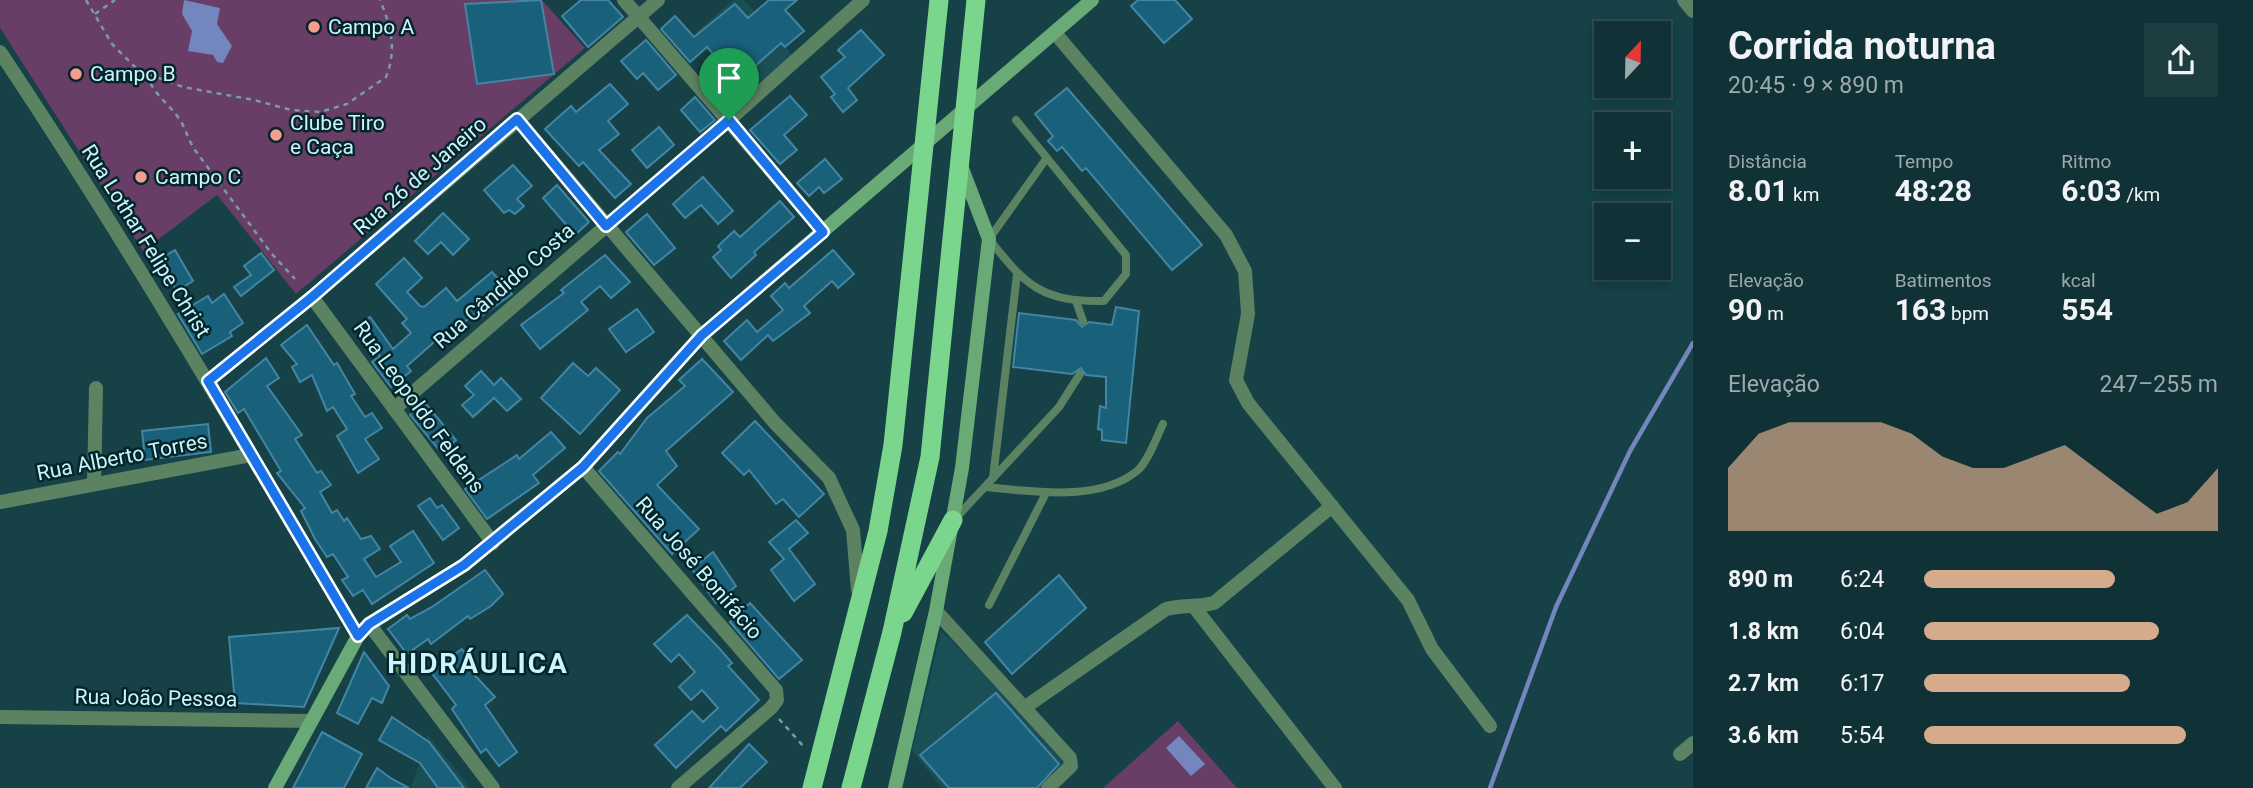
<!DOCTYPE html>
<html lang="pt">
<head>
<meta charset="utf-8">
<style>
	body { margin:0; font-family:Roboto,sans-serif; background:#1e3d41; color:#f1f3f6; height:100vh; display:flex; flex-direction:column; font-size:26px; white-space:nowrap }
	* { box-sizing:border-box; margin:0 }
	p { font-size:23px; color:#9ca9ad }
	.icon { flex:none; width:38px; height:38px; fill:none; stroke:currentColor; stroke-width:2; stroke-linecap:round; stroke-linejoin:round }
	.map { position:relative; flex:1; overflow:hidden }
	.panel { display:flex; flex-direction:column; background:#103135; width:560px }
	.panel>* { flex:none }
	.needle { width:46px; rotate:22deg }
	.buttons { position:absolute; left:1594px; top:21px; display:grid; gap:14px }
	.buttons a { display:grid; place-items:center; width:77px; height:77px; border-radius:0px; background:#103135; box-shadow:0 4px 10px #0003,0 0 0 2px #304c50; font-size:35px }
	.pin { position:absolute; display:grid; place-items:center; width:60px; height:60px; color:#fff; margin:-72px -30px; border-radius:50% 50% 50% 0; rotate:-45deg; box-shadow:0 0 7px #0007 }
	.pin .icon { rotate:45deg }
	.round { display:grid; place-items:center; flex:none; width:74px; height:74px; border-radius:0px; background:#1e3d41 }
	.summary { display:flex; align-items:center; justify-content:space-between; height:119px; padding:0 35px }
	h1 { font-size:38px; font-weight:700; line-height:52px }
	.metrics { display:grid; grid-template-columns:repeat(3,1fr); gap:10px; height:119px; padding:7px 35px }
	.metrics div { display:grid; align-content:center }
	.metrics b { font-size:30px; font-weight:700 }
	.metrics small { font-size:19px; font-weight:400 }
	.metrics p { font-size:19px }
	.chart { height:196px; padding:14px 35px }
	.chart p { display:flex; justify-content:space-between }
	.chart svg { width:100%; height:126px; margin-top:7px; fill:#d6ab8b; opacity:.7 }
	ul { padding:0 35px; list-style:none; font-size:23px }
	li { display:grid; grid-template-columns:112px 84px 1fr; align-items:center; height:52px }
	li i { height:18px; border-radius:9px; background:#d6ab8b }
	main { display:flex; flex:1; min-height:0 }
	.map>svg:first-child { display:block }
	.built { fill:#1b4f56 }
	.green { fill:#683d66 }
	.water { fill:#7386be }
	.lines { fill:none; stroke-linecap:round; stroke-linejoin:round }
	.stream { stroke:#7386be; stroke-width:4.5 }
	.building { fill:#19607b; stroke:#4385a2; stroke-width:2 }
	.path { stroke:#759ea4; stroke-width:2.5; stroke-dasharray:5 5; stroke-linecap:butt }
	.service { stroke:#5b8261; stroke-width:8 }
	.minor { stroke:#5b8261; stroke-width:14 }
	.tertiary { stroke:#5b8261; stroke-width:14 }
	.secondary { stroke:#6aaa76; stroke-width:14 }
	.trunk { stroke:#7ad68d; stroke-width:19 }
	.route-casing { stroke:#fff; stroke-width:14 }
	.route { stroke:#1a73e8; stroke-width:9 }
	.poi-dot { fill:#f59d8f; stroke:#03262b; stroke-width:2.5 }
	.labels { text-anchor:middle; stroke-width:5; stroke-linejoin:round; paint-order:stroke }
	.poi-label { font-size:21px; fill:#cef4fb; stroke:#03262b; text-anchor:start }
	.street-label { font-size:21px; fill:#cef4fb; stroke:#03262b }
	.district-label { font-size:28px; font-weight:bold; letter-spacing:2px; fill:#cef4fb; stroke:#03262b }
</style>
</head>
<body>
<main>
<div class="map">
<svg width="1693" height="788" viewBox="0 0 1693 788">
	<rect width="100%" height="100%" fill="#154147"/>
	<g class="built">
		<polygon points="733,0 744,0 795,58 750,96 695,33"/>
		<polygon points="941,631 971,660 1068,767 1044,788 942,788 912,751"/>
		<polygon points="428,735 470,788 411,788"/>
	</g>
	<g class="green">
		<polygon points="0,0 542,0 585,48 296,294 217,195 143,251 0,28"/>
		<polygon points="1178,721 1237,788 1103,788"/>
	</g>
	<g class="water">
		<polygon points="184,0 220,8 217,24 232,46 223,63 217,62 213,55 188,51 192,31 182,14"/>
		<polygon points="1179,736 1205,764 1191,776 1166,748"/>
	</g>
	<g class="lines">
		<polyline class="stream" points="1490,788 1556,607 1630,451 1693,343"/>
	</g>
	<g class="building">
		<polygon points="541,0 554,74 477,84 465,4"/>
		<polygon points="581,0 608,0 623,17 588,47 562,16"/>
		<polygon points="769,0 797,0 785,10 804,31 785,47 781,43 736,83 744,93 733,101 716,80 728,71 707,47 690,62 661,29 675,16 694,37 735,4 748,18"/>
		<polygon points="1138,0 1175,0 1192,19 1164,43 1131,6"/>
		<polygon points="861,30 884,55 848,88 857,100 843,112 831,97 835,94 821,77 845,57 838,50"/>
		<polygon points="646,40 676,75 658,90 643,73 637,79 621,61"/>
		<polygon points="610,84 628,104 608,121 619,134 599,150 631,184 615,198 583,162 579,166 545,129 571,106 576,112"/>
		<polygon points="1067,88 1202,245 1172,270 1086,168 1082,171 1062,147 1057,151 1048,141 1053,136 1035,114"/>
		<polygon points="790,96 807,115 784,135 797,150 780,164 750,130"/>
		<polygon points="695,97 715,120 700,132 681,110"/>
		<polygon points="659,127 674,145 647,168 632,150"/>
		<polygon points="825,159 842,179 824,193 819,187 809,196 797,183"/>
		<polygon points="513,165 532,186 517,199 524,206 515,214 509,210 504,213 484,190"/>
		<polygon points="703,177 733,211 718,224 701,205 685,218 673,204"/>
		<polygon points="557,185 589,222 575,235 543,198"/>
		<polygon points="780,201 794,217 754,252 756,255 731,278 713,257 721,250 718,246 734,231 740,237"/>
		<polygon points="443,213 469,239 453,255 441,242 428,254 415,241"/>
		<polygon points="647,214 675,248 654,265 626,232"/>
		<polygon points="175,250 193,281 177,291 158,260"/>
		<polygon points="833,250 854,274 838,288 832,281 804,306 810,313 773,341 768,335 741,360 724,341 747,320 757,332 783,310 771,296 785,283 789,288"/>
		<polygon points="261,253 274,270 241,296 234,287 251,275 244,266"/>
		<polygon points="605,255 630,282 611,298 600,286 581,302 588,310 540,349 521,325 564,293 561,290"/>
		<polygon points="404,258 422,278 407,292 420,306 424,307 446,288 457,301 492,272 512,294 476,320 473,315 453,332 450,328 407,366 411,371 391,387 372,362 380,356 356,328 370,317 393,349 411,333 402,323 407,319 376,284"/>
		<polygon points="224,294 243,323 230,332 232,336 202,354 178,314 208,296 212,303"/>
		<polygon points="1116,307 1139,311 1126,443 1102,440 1102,430 1098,429 1100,406 1106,408 1106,377 1086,375 1081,368 1072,374 1013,367 1019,313 1076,320 1082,327 1089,322 1112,325"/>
		<polygon points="637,309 654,332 626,352 609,329"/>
		<polygon points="307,325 334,365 337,363 355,394 351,396 365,417 372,413 382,428 365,439 379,459 358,473 337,436 347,429 333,407 327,411 312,375 300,382 292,367 297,364 281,345"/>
		<polygon points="266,358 279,378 267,386 302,435 295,439 317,473 321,471 331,485 320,492 332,513 337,510 344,521 347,518 361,539 371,536 380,549 364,559 376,577 401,562 390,546 413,531 434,563 372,604 363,590 353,596 342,580 348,577 333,554 327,557 315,539 301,511 305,508 277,473 281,471 244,409 238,413 225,392"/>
		<polygon points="702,359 733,392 666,451 677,466 657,485 699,529 672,554 599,471 618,452 620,454 647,418 685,386 679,380"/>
		<polygon points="573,363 588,376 596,368 620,390 580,434 541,398"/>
		<polygon points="481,371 494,385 501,378 521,399 507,411 494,398 473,417 462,405 474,395 465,386"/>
		<polygon points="425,403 456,440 441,452 410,415"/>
		<polygon points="755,421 824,494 799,517 783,499 776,504 749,470 744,475 722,453"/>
		<polygon points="208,424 211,452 145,460 142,431"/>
		<polygon points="551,432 565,448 533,475 539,483 487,519 465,489 517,455 519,459"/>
		<polygon points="430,498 437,508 442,505 459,528 443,540 418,506"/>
		<polygon points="796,520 808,533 789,549 815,584 794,601 771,570 784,559 769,542"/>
		<polygon points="713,552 736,586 716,603 692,569"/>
		<polygon points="485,570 503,594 491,606 470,619 468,616 431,644 428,639 407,654 388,629 407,615 410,619 432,607"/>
		<polygon points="1059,575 1086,608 1012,674 985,642"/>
		<polygon points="750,603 802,660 779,679 730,622"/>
		<polygon points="687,615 719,648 732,663 728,666 759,700 726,731 721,726 676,768 655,745 692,711 703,722 718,708 702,690 691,700 679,687 695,672 679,654 671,662 654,644"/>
		<polygon points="339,628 304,707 235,703 229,637"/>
		<polygon points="462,649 473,664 468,668 495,697 485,705 517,752 499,766 486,749 481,753 452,709 456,705 431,672"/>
		<polygon points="364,652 389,686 382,703 372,698 358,724 337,713"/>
		<polygon points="996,693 1059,764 1037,788 949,788 920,755"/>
		<polygon points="392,717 429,742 464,788 438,788 420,763 379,740"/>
		<polygon points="322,732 362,754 344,788 293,788"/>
		<polygon points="749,744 767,762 740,788 709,788"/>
		<polygon points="377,768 392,779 409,788 366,788"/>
	</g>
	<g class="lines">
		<g class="path">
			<path d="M86 0 112 44 138 70 183 87 254 100 291 110 320 112 347 104 386 77C397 50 391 26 380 0"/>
			<polyline points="95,14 115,0"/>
			<path d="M147 74C152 94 169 103 180 120 186 129 188 140 195 150L271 253 295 279"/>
			<polyline points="779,719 805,748"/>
		</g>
		<g class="service">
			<path d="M1016 120 1126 255V274L1104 301C1042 302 1026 286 989 239L1046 159"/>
			<polyline points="1076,301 1083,321"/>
			<polyline points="993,478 1017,274"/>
			<path d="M985 487C1031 491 1097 503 1137 471 1148 462 1156 438 1163 424"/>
			<polyline points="954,520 1059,407 1080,374"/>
			<polyline points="989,605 1046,493"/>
		</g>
		<g class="minor">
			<polyline points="624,0 823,231"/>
			<polyline points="1055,33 1226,235 1245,271 1248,314 1236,380 1248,403 1408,600 1432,649 1490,726"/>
			<polyline points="517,119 775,423 829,478 853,530 858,590"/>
			<polyline points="312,297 493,543"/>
			<polyline points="394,409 729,120 863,0"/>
			<polyline points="583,467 776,690 777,700 771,708 678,788"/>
			<polyline points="94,484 96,388"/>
			<polyline points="0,502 251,455"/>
			<polyline points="1195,608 1335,788"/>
			<polyline points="936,611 1070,758 1071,766 1048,788"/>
			<polyline points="369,624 493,788"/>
			<path d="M1024 708 1166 609C1182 605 1197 607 1214 603L1332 506"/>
			<polyline points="0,717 311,721"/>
			<polyline points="1680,754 1693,743"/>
		</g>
		<g class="tertiary">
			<polyline points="1684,0 1693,11"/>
			<path d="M0 52C127 242 242 439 358 636"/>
			<polyline points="208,381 312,297 658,0"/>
		</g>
		<g class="secondary">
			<polyline points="275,788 358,636 369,624 464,565 583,467 702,335 1092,0"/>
			<polyline points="895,788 936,611 962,468 989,239 961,166"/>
		</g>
		<g class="trunk">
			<polyline points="903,613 953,520"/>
			<polyline points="812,788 878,531 893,445 939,0"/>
			<polyline points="851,788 892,632 930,457 976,0"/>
		</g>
	</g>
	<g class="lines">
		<g class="route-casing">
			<polygon id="route" points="517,119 606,226 729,120 823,232 702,335 583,467 464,565 369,624 358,636 208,381 312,297"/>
		</g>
		<use href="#route" class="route"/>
	</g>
	<g class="poi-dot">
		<circle cx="314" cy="27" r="7"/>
		<circle cx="76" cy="74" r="7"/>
		<circle cx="276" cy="135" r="7"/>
		<circle cx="141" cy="177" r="7"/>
	</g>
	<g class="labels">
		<g class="poi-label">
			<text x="328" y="34">Campo A</text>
			<text x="90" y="81">Campo B</text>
			<text x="290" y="130">Clube Tiro<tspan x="290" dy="24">e Caça</tspan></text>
			<text x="155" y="184">Campo C</text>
		</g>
		<g class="street-label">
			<text transform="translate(420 176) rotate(-41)" y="7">Rua 26 de Janeiro</text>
			<text transform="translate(146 241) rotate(58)" y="7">Rua Lothar Felipe Christ</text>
			<text transform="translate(504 286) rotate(-41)" y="7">Rua Cândido Costa</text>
			<text transform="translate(419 407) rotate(54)" y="7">Rua Leopoldo Feldens</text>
			<text transform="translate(122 457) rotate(-11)" y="7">Rua Alberto Torres</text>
			<text transform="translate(699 568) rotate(49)" y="7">Rua José Bonifácio</text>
			<text transform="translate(156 698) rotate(1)" y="7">Rua João Pessoa</text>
		</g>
		<g class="district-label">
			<text x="478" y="673">HIDRÁULICA</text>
		</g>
	</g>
</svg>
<div class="buttons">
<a><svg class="needle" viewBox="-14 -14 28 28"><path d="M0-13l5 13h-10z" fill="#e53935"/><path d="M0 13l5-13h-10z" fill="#9ca9ad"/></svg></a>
<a>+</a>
<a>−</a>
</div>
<div class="pin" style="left:729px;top:120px;background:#1e9e55"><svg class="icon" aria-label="arrive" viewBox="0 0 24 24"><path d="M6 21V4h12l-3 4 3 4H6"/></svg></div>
</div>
<section class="panel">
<div class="summary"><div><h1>Corrida noturna</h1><p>20:45 · 9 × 890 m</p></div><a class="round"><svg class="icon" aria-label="share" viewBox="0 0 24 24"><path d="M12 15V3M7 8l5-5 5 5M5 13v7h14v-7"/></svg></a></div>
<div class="metrics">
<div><p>Distância</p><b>8.01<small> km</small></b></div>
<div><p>Tempo</p><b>48:28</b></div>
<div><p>Ritmo</p><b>6:03<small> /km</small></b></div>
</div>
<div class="metrics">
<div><p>Elevação</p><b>90<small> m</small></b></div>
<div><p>Batimentos</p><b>163<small> bpm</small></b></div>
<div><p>kcal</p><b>554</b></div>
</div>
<div class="chart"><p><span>Elevação</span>247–255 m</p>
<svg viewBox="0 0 160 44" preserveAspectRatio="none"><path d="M0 44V22L10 10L20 6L30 6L40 6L50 6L60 10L70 18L80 22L90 22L100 18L110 14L120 22L130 30L140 38L150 34L160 22V44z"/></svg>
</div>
<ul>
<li><b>890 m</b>6:24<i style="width:65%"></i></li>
<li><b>1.8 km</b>6:04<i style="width:80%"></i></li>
<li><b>2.7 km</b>6:17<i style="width:70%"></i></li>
<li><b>3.6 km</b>5:54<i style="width:89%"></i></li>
</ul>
</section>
</main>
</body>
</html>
